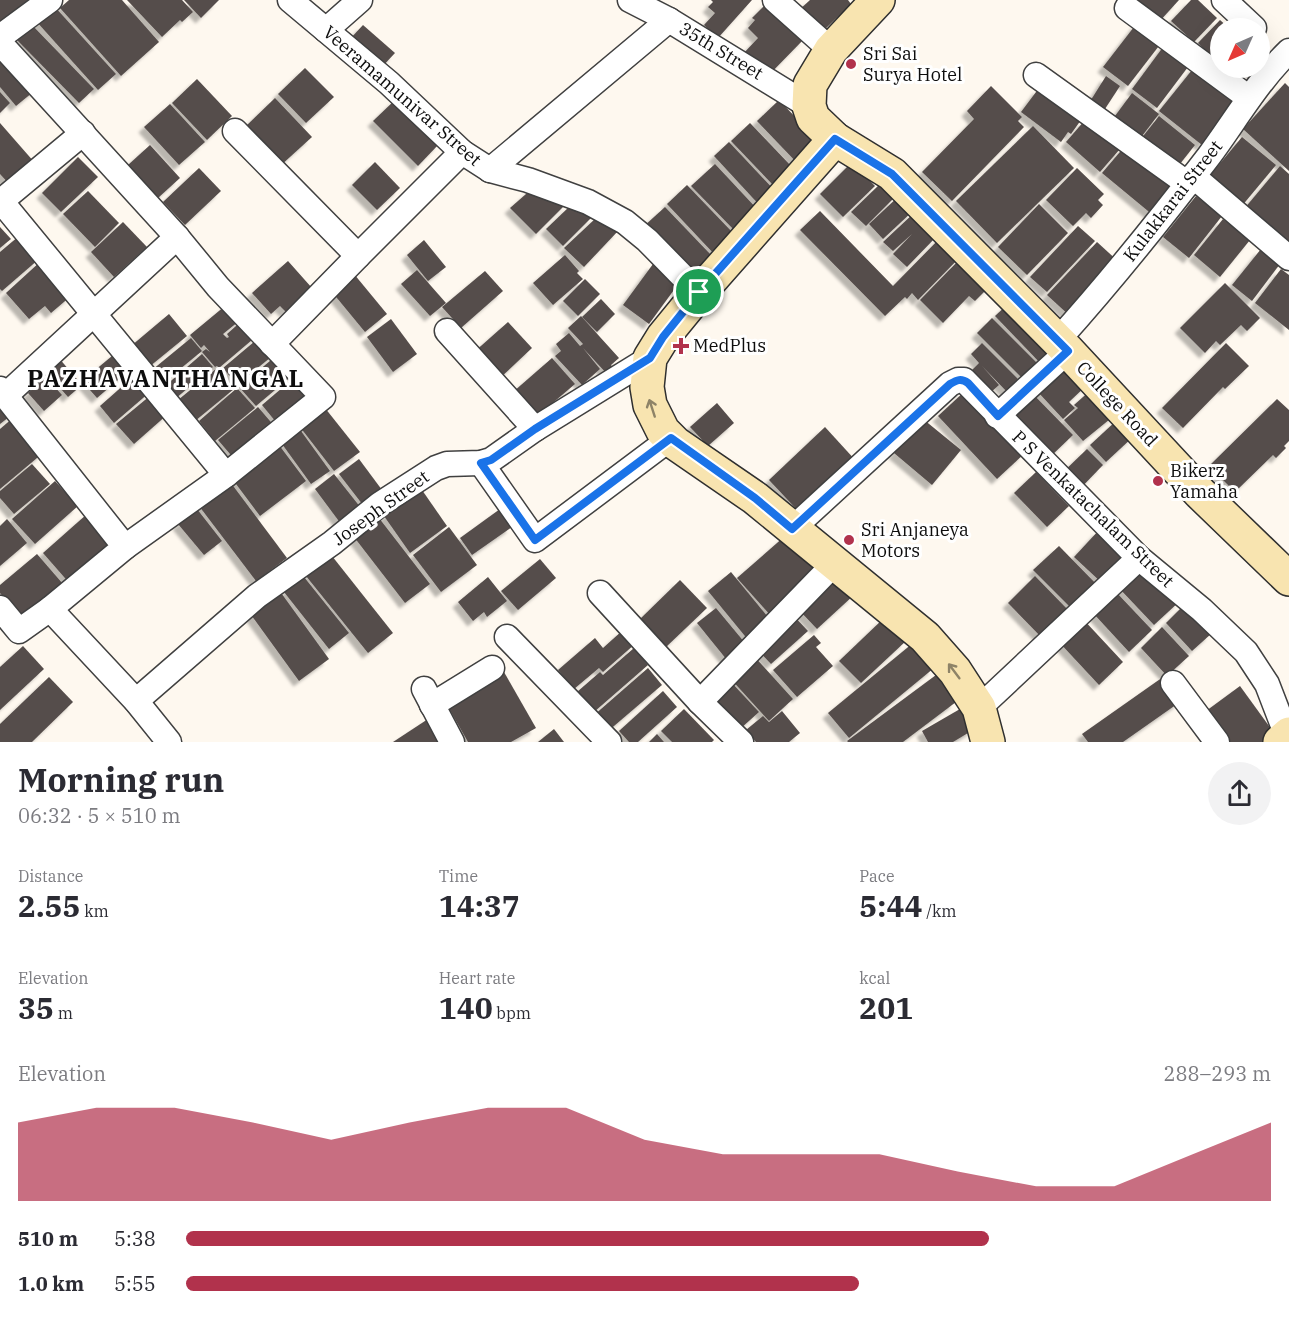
<!DOCTYPE html>
<html lang="en">
<head>
<meta charset="utf-8">
<style>
	body { margin:0; font-family:"IBM Plex Serif",serif; background:#f2f2f3; color:#2b2b33; height:100vh; display:flex; flex-direction:column; font-size:22px; white-space:nowrap }
	* { box-sizing:border-box; margin:0 }
	p { font-size:20px; color:#7c7c81 }
	.icon { flex:none; width:33px; height:33px; fill:none; stroke:currentColor; stroke-width:2; stroke-linecap:round; stroke-linejoin:round }
	.map { position:relative; height:742px; overflow:hidden }
	.drawer { display:flex; flex-direction:column; background:#fff; flex:1 }
	.drawer>* { flex:none }
	.needle { width:39px; rotate:225deg }
	.buttons { position:absolute; left:1210px; top:18px; display:grid; gap:12px }
	.buttons a { display:grid; place-items:center; width:60px; height:60px; border-radius:50%; background:#fff; box-shadow:0 6px 24px #0002; font-size:30px }
	.pin { position:absolute; display:grid; place-items:center; width:51px; height:51px; color:#fff; margin:-26px; border:3px solid #fff; border-radius:50%; box-shadow:0 2px 6px #0007 }
	.round { display:grid; place-items:center; flex:none; width:63px; height:63px; border-radius:32px; background:#f2f2f3 }
	.headline { display:flex; align-items:center; justify-content:space-between; height:102px; padding:0 18px }
	h1 { font-size:33px; font-weight:700; line-height:45px }
	.figures { display:grid; grid-template-columns:repeat(3,1fr); gap:9px; height:102px; padding:6px 18px }
	.figures div { display:grid; align-content:center }
	.figures b { font-size:30px; font-weight:700 }
	.figures small { font-size:16px; font-weight:400 }
	.figures p { font-size:16px }
	.chart { height:168px; padding:12px 18px }
	.chart p { display:flex; justify-content:space-between }
	.chart svg { width:100%; height:108px; margin-top:6px; fill:#b1324c; opacity:.7 }
	ul { padding:0 18px; list-style:none; font-size:20px }
	li { display:grid; grid-template-columns:96px 72px 1fr; align-items:center; height:45px }
	li i { height:15px; border-radius:8px; background:#b1324c }
	.map>svg:first-child { display:block }
	.building { fill:#554d4b; filter:url(#shadow) }
	.lines { fill:none; stroke-linecap:round; stroke-linejoin:round }
	.street-casing { stroke:#404040; stroke-width:27 }
	.secondary-casing { stroke:#2f2f2f; stroke-width:36 }
	.street { stroke:#fff; stroke-width:24 }
	.secondary { stroke:#f8e4b0; stroke-width:33 }
	.oneway { stroke:#8e8367 }
	.route-casing { stroke:#fff; stroke-width:12 }
	.route { stroke:#1a73e8; stroke-width:8 }
	.poi-dot { fill:#b1324c; stroke:#fff; stroke-width:2 }
	.labels { text-anchor:middle; stroke-width:6; stroke-linejoin:round; paint-order:stroke }
	.street-label { font-size:18px; fill:#0d0d0d; stroke:#fff }
	.poi-label { font-size:18px; fill:#0d0d0d; stroke:#fff; text-anchor:start }
	.district-label { font-size:24px; font-weight:bold; letter-spacing:1.5px; fill:#0d0d0d; stroke:#fff }
</style>
</head>
<body>
<div class="map">
<svg width="1289" height="742" viewBox="0 0 1289 742">
	<defs>
		<filter id="shadow"><feDropShadow dx="-5.5" dy="5.5" stdDeviation="1.5" flood-color="#0004"/></filter>
	</defs>
	<rect width="100%" height="100%" fill="#fef8ef"/>
	<g class="building">
		<polygon points="0,0 30,0 0,22"/>
		<polygon points="69,0 122,0 159,42 121,76 60,8"/>
		<polygon points="127,0 182,0 193,12 182,22 180,20 162,37"/>
		<polygon points="184,0 219,0 201,18"/>
		<polygon points="711,0 752,0 718,38 704,25 715,13 708,7 713,2"/>
		<polygon points="810,0 848,0 851,4 820,34 798,11"/>
		<polygon points="1135,0 1179,0 1159,22"/>
		<polygon points="1191,0 1198,0 1217,18 1194,42 1171,21"/>
		<polygon points="768,2 805,38 766,78 742,55 758,38 748,28 755,20 752,18"/>
		<polygon points="54,6 116,74 98,90 36,21"/>
		<polygon points="1220,20 1229,28 1221,28 1221,46 1211,56 1198,43"/>
		<polygon points="1137,23 1162,42 1128,86 1103,67"/>
		<polygon points="31,24 94,89 79,103 16,39"/>
		<polygon points="363,25 395,53 381,68 349,40"/>
		<polygon points="1166,43 1191,63 1157,108 1132,89"/>
		<polygon points="0,49 38,88 16,106 0,87"/>
		<polygon points="1196,65 1239,98 1202,145 1159,111"/>
		<polygon points="305,68 334,97 306,123 278,94"/>
		<polygon points="1229,68 1259,68 1254,74 1248,69 1241,77"/>
		<polygon points="1106,76 1120,86 1103,112 1089,103"/>
		<polygon points="197,79 232,116 207,140 172,103"/>
		<polygon points="1285,83 1289,87 1289,171 1243,129"/>
		<polygon points="991,86 1022,117 1018,121 1024,127 952,201 922,172 974,119 967,111"/>
		<polygon points="1039,88 1081,120 1071,134 1068,132 1061,142 1021,112"/>
		<polygon points="0,92 10,103 0,113"/>
		<polygon points="1132,93 1159,114 1139,140 1112,120"/>
		<polygon points="275,98 312,137 279,167 243,129"/>
		<polygon points="396,99 440,143 418,166 373,121"/>
		<polygon points="779,100 822,145 800,166 757,121"/>
		<polygon points="170,104 205,142 179,165 144,127"/>
		<polygon points="1159,116 1195,145 1176,169 1140,140"/>
		<polygon points="1085,120 1120,149 1100,172 1066,142"/>
		<polygon points="0,123 35,163 10,185 0,174"/>
		<polygon points="750,123 792,167 773,185 731,141"/>
		<polygon points="1033,126 1074,168 997,243 956,201"/>
		<polygon points="1242,137 1276,165 1241,207 1207,179"/>
		<polygon points="729,142 778,194 763,209 714,156"/>
		<polygon points="150,145 180,178 158,198 128,165"/>
		<polygon points="1125,146 1177,188 1154,216 1102,173"/>
		<polygon points="78,157 98,177 61,212 42,193"/>
		<polygon points="375,162 400,188 377,210 352,185"/>
		<polygon points="852,162 875,186 843,217 820,194"/>
		<polygon points="715,164 759,211 736,232 691,186"/>
		<polygon points="1280,166 1289,174 1289,242 1286,245 1244,209"/>
		<polygon points="199,168 221,191 185,225 163,202"/>
		<polygon points="1077,168 1104,194 1098,200 1103,205 1091,218 1086,213 1073,226 1046,200"/>
		<polygon points="880,184 894,198 866,226 851,212"/>
		<polygon points="687,185 735,235 715,255 667,204"/>
		<polygon points="534,187 567,203 536,234 510,208"/>
		<polygon points="88,191 119,223 95,247 63,214"/>
		<polygon points="899,196 913,211 883,239 869,224"/>
		<polygon points="1196,196 1222,216 1189,258 1163,237"/>
		<polygon points="1039,204 1068,233 1027,275 998,247"/>
		<polygon points="570,206 593,216 563,246 546,229"/>
		<polygon points="665,207 712,256 690,277 643,227"/>
		<polygon points="820,211 893,286 944,234 964,253 918,300 912,293 907,299 905,297 885,316 800,230"/>
		<polygon points="914,213 937,236 907,267 893,254 912,234 893,251 883,242"/>
		<polygon points="597,217 619,230 584,267 564,248"/>
		<polygon points="1223,219 1250,240 1220,277 1194,255"/>
		<polygon points="123,222 147,247 114,277 91,252"/>
		<polygon points="1078,226 1095,241 1047,292 1030,277"/>
		<polygon points="0,227 11,239 0,248"/>
		<polygon points="19,236 39,259 2,291 0,289 0,252"/>
		<polygon points="424,240 446,267 428,281 407,255"/>
		<polygon points="1097,242 1120,263 1071,317 1047,295"/>
		<polygon points="1261,249 1280,264 1252,301 1232,285"/>
		<polygon points="565,255 579,271 577,273 583,279 553,305 533,283"/>
		<polygon points="41,261 71,296 51,313 45,306 29,319 6,293"/>
		<polygon points="288,261 312,288 286,312 280,306 271,314 252,293"/>
		<polygon points="956,263 964,271 970,264 991,285 975,301 969,296 943,323 920,300"/>
		<polygon points="653,264 679,283 649,324 623,305"/>
		<polygon points="1281,269 1289,275 1289,330 1255,303"/>
		<polygon points="417,270 446,303 430,316 401,284"/>
		<polygon points="485,271 503,291 461,328 442,307"/>
		<polygon points="354,274 387,314 365,332 332,292"/>
		<polygon points="585,279 600,294 578,316 563,301"/>
		<polygon points="1225,283 1260,318 1247,331 1241,325 1220,345 1216,341 1205,353 1180,328"/>
		<polygon points="601,299 615,314 597,332 582,317"/>
		<polygon points="231,301 244,317 223,334 227,338 229,337 227,334 245,318 259,334 219,368 217,366 215,367 202,352 206,349 210,352 204,345 201,348 190,335"/>
		<polygon points="1010,302 1056,349 1041,364 995,316"/>
		<polygon points="169,314 187,336 149,367 131,346"/>
		<polygon points="581,316 619,358 611,365 613,368 607,374 583,348 600,369 582,385 555,356 561,351 556,344 569,333 580,346 583,344 568,328"/>
		<polygon points="992,318 1041,367 1026,382 977,333"/>
		<polygon points="391,319 417,354 393,372 367,337"/>
		<polygon points="508,322 532,348 498,380 473,353"/>
		<polygon points="261,336 276,353 237,385 223,368"/>
		<polygon points="191,338 202,351 163,383 152,370"/>
		<polygon points="982,343 1020,381 1008,393 982,366 999,385 990,393 970,372 979,363 971,354"/>
		<polygon points="1226,343 1249,366 1225,389 1223,387 1183,428 1162,408"/>
		<polygon points="118,351 132,368 97,398 82,381"/>
		<polygon points="202,354 213,367 175,399 165,386"/>
		<polygon points="277,355 294,374 256,406 239,387"/>
		<polygon points="58,357 82,385 68,397 44,370"/>
		<polygon points="552,358 575,384 535,418 513,392"/>
		<polygon points="1067,363 1087,385 1069,402 1075,408 1063,419 1037,391"/>
		<polygon points="217,368 234,389 195,421 178,400"/>
		<polygon points="135,375 150,392 114,423 100,406"/>
		<polygon points="46,377 62,395 44,411 28,393"/>
		<polygon points="295,377 313,399 280,427 262,405"/>
		<polygon points="237,388 255,408 215,441 199,421"/>
		<polygon points="1092,389 1115,415 1083,441 1064,420 1078,408 1074,405"/>
		<polygon points="965,391 1024,454 997,479 938,416"/>
		<polygon points="1030,391 1073,435 1049,458 1007,413"/>
		<polygon points="151,395 168,414 134,444 116,424"/>
		<polygon points="0,397 13,414 0,424"/>
		<polygon points="1277,399 1289,410 1289,441 1284,446 1286,448 1276,458 1273,455 1235,492 1209,466"/>
		<polygon points="717,403 734,423 708,446 690,427"/>
		<polygon points="258,407 276,428 236,461 218,440"/>
		<polygon points="325,408 360,452 334,471 300,427"/>
		<polygon points="14,417 43,453 0,489 0,429"/>
		<polygon points="923,419 961,450 932,485 894,453"/>
		<polygon points="1117,420 1133,437 1106,462 1090,445"/>
		<polygon points="825,427 857,462 801,514 769,480"/>
		<polygon points="301,431 330,471 311,484 282,444"/>
		<polygon points="276,441 306,481 260,516 230,476"/>
		<polygon points="1087,449 1103,465 1076,493 1059,476"/>
		<polygon points="359,459 385,494 366,509 339,474"/>
		<polygon points="32,464 50,484 14,514 0,498 0,491"/>
		<polygon points="1036,472 1069,506 1047,527 1014,493"/>
		<polygon points="334,474 361,508 341,524 315,489"/>
		<polygon points="228,479 287,558 256,581 196,502"/>
		<polygon points="55,481 78,506 35,544 12,519"/>
		<polygon points="422,490 447,526 410,553 384,516"/>
		<polygon points="197,509 222,541 204,555 178,524"/>
		<polygon points="500,509 512,527 472,555 460,538"/>
		<polygon points="87,514 115,547 71,585 43,553"/>
		<polygon points="379,518 430,584 405,603 354,537"/>
		<polygon points="7,519 27,543 0,566 0,526"/>
		<polygon points="449,527 477,565 441,592 413,555"/>
		<polygon points="1099,530 1128,557 1103,584 1074,557"/>
		<polygon points="785,536 818,573 771,616 737,578"/>
		<polygon points="1059,546 1103,591 1078,615 1033,570"/>
		<polygon points="37,554 63,584 22,619 0,593 0,585"/>
		<polygon points="332,556 393,633 368,653 306,576"/>
		<polygon points="540,559 556,578 518,610 501,591"/>
		<polygon points="1143,562 1180,601 1154,625 1118,587"/>
		<polygon points="731,572 772,622 749,641 708,591"/>
		<polygon points="835,575 854,595 817,629 798,609"/>
		<polygon points="1035,576 1071,613 1044,640 1008,603"/>
		<polygon points="304,577 349,633 329,649 284,592"/>
		<polygon points="488,577 507,601 487,617 484,612 473,621 458,602"/>
		<polygon points="680,580 707,608 665,648 638,621"/>
		<polygon points="279,590 329,659 299,681 249,612"/>
		<polygon points="1116,592 1152,630 1129,652 1093,613"/>
		<polygon points="1184,605 1211,634 1192,651 1166,623"/>
		<polygon points="716,608 750,649 731,665 697,623"/>
		<polygon points="792,614 808,631 771,664 755,647"/>
		<polygon points="884,618 906,641 861,683 839,661"/>
		<polygon points="1082,618 1123,662 1099,685 1058,641"/>
		<polygon points="1162,627 1189,656 1167,676 1141,648"/>
		<polygon points="623,630 635,644 603,672 599,668 574,689 558,670 595,638 603,648"/>
		<polygon points="814,635 821,643 816,647 833,666 797,697 773,670"/>
		<polygon points="913,643 934,668 849,738 828,713"/>
		<polygon points="23,646 44,669 0,710 0,667"/>
		<polygon points="634,648 648,665 594,712 577,692 600,672 603,675"/>
		<polygon points="753,655 793,699 769,721 729,677"/>
		<polygon points="648,668 662,685 607,732 593,716"/>
		<polygon points="504,672 536,728 511,742 468,742 447,705"/>
		<polygon points="936,675 956,702 903,742 848,742 847,741"/>
		<polygon points="49,677 73,702 32,742 0,742 0,724"/>
		<polygon points="1163,677 1180,702 1123,742 1088,742 1082,734"/>
		<polygon points="731,682 759,712 740,729 713,698"/>
		<polygon points="1240,686 1277,737 1270,742 1229,742 1206,711"/>
		<polygon points="663,691 677,707 638,742 629,742 619,731"/>
		<polygon points="684,709 714,740 712,742 672,742 661,731"/>
		<polygon points="960,709 973,730 953,742 928,742 922,731"/>
		<polygon points="782,711 800,733 789,742 756,742 746,730 763,716 769,722"/>
		<polygon points="428,719 443,742 393,742"/>
		<polygon points="554,729 564,742 538,742"/>
		<polygon points="657,734 664,742 649,742"/>
	</g>
	<g class="lines">
		<g class="street-casing">
			<g id="street">
				<polyline points="290,0 389,83 462,152 490,170 528,180 588,202 625,222 647,240 699,293"/>
				<polyline points="630,0 669,20 809,106"/>
				<polyline points="775,0 831,50"/>
				<polyline points="1224,0 1254,28"/>
				<polyline points="1127,8 1249,98"/>
				<polyline points="326,30 360,0"/>
				<polyline points="0,37 50,0"/>
				<polyline points="0,43 177,237 218,287 323,397 226,475 125,547"/>
				<polyline points="1036,75 1188,184"/>
				<polyline points="235,131 358,256 462,152"/>
				<polyline points="490,170 669,20"/>
				<polyline points="1193,176 1289,258"/>
				<polyline points="1,201 226,475"/>
				<polyline points="0,202 83,133"/>
				<polyline points="447,331 535,429"/>
				<path d="M1058 340C1111 281 1160 220 1209 156 1235 121 1257 82 1289 51"/>
				<polyline points="272,344 358,256"/>
				<polyline points="0,389 125,547 50,609 19,631 0,608"/>
				<polyline points="5,396 177,237"/>
				<polyline points="997,416 1068,351"/>
				<polyline points="481,463 535,540 671,438"/>
				<polyline points="792,529 950,384 958,380 964,380 1139,558 1202,610 1246,652 1267,684 1287,736"/>
				<polyline points="600,593 700,702 741,742"/>
				<polyline points="50,609 136,701 169,742"/>
				<polyline points="507,637 609,742"/>
				<polyline points="1173,683 1217,742"/>
				<polyline points="424,689 452,742"/>
				<polyline points="136,701 257,596 332,543 380,504 436,468 447,464 481,463 491,460 535,429 650,358"/>
				<polyline points="700,702 835,563"/>
				<polyline points="432,705 492,668"/>
				<polyline points="979,708 1139,558"/>
			</g>
		</g>
		<g class="secondary-casing">
			<g id="secondary">
				<polyline points="878,0 831,50 810,85 809,106 813,118 835,139 892,174 1068,351 1200,493 1289,579"/>
				<polyline points="835,139 699,293 663,337 650,358 647,387 650,405 663,431 675,443 755,498 925,637 955,671 979,708 988,742"/>
				<polyline points="1280,742 1289,734"/>
			</g>
		</g>
		<use href="#street" class="street"/>
		<use href="#secondary" class="secondary"/>
	</g>
	<defs><path id="oneway-shaft" d="M-6 0H5M1.5-3L5.5 0L1.5 3" fill="none" stroke-width="1.6" stroke-linecap="round" stroke-linejoin="round" transform="scale(1.5)"/></defs>
	<g class="oneway">
		<use href="#oneway-shaft" transform="translate(652 408) rotate(-108)"/>
		<use href="#oneway-shaft" transform="translate(954 671) rotate(-127)"/>
	</g>
	<g class="lines">
		<g class="route-casing">
			<path id="route" d="M835 139 892 174 1068 351 998 416 968 383C961 378 957 380 950 384L792 529 755 498 671 438 535 540 481 463 491 460 535 429 650 358 663 337 699 292Z"/>
		</g>
		<use href="#route" class="route"/>
	</g>
	<g class="poi-dot">
		<circle cx="851" cy="64" r="6"/>
		<path d="M678 337h6v6h6v6h-6v6h-6v-6h-6v-6h6z"/>
		<circle cx="1158" cy="481" r="6"/>
		<circle cx="849" cy="540" r="6"/>
	</g>
	<g class="labels">
		<g class="street-label">
			<text transform="translate(721 51) rotate(31)" y="6">35th Street</text>
			<text transform="translate(402 96) rotate(41)" y="6">Veeramamunivar Street</text>
			<text transform="translate(1173 201) rotate(-52)" y="6">Kulakkarai Street</text>
			<text transform="translate(1117 404) rotate(47)" y="6">College Road</text>
			<text transform="translate(381 508) rotate(-36)" y="6">Joseph Street</text>
			<text transform="translate(1093 509) rotate(44)" y="6">P S Venkatachalam Street</text>
		</g>
		<g class="poi-label">
			<text x="863" y="60">Sri Sai<tspan x="863" dy="21">Surya Hotel</tspan></text>
			<text x="693" y="352">MedPlus</text>
			<text x="1170" y="477">Bikerz<tspan x="1170" dy="21">Yamaha</tspan></text>
			<text x="861" y="536">Sri Anjaneya<tspan x="861" dy="21">Motors</tspan></text>
		</g>
		<g class="district-label">
			<text x="166" y="387">PAZHAVANTHANGAL</text>
		</g>
	</g>
</svg>
<div class="buttons">
<a><svg class="needle" viewBox="-14 -14 28 28"><path d="M0-13l5 13h-10z" fill="#e53935"/><path d="M0 13l5-13h-10z" fill="#7c7c81"/></svg></a>
</div>
<div class="pin" style="left:699px;top:292px;background:#1e9e55"><svg class="icon" aria-label="arrive" viewBox="0 0 24 24"><path d="M6 21V4h12l-3 4 3 4H6"/></svg></div>
</div>
<section class="drawer">
<div class="headline"><div><h1>Morning run</h1><p>06:32 · 5 × 510 m</p></div><a class="round"><svg class="icon" aria-label="share" viewBox="0 0 24 24"><path d="M12 15V3M7 8l5-5 5 5M5 13v7h14v-7"/></svg></a></div>
<div class="figures">
<div><p>Distance</p><b>2.55<small> km</small></b></div>
<div><p>Time</p><b>14:37</b></div>
<div><p>Pace</p><b>5:44<small> /km</small></b></div>
</div>
<div class="figures">
<div><p>Elevation</p><b>35<small> m</small></b></div>
<div><p>Heart rate</p><b>140<small> bpm</small></b></div>
<div><p>kcal</p><b>201</b></div>
</div>
<div class="chart"><p><span>Elevation</span>288–293 m</p>
<svg viewBox="0 0 160 44" preserveAspectRatio="none"><path d="M0 44V12L10 6L20 6L30 12L40 19L50 12L60 6L70 6L80 19L90 25L100 25L110 25L120 32L130 38L140 38L150 25L160 12V44z"/></svg>
</div>
<ul>
<li><b>510 m</b>5:38<i style="width:74%"></i></li>
<li><b>1.0 km</b>5:55<i style="width:62%"></i></li>
</ul>
</section>
</body>
</html>
